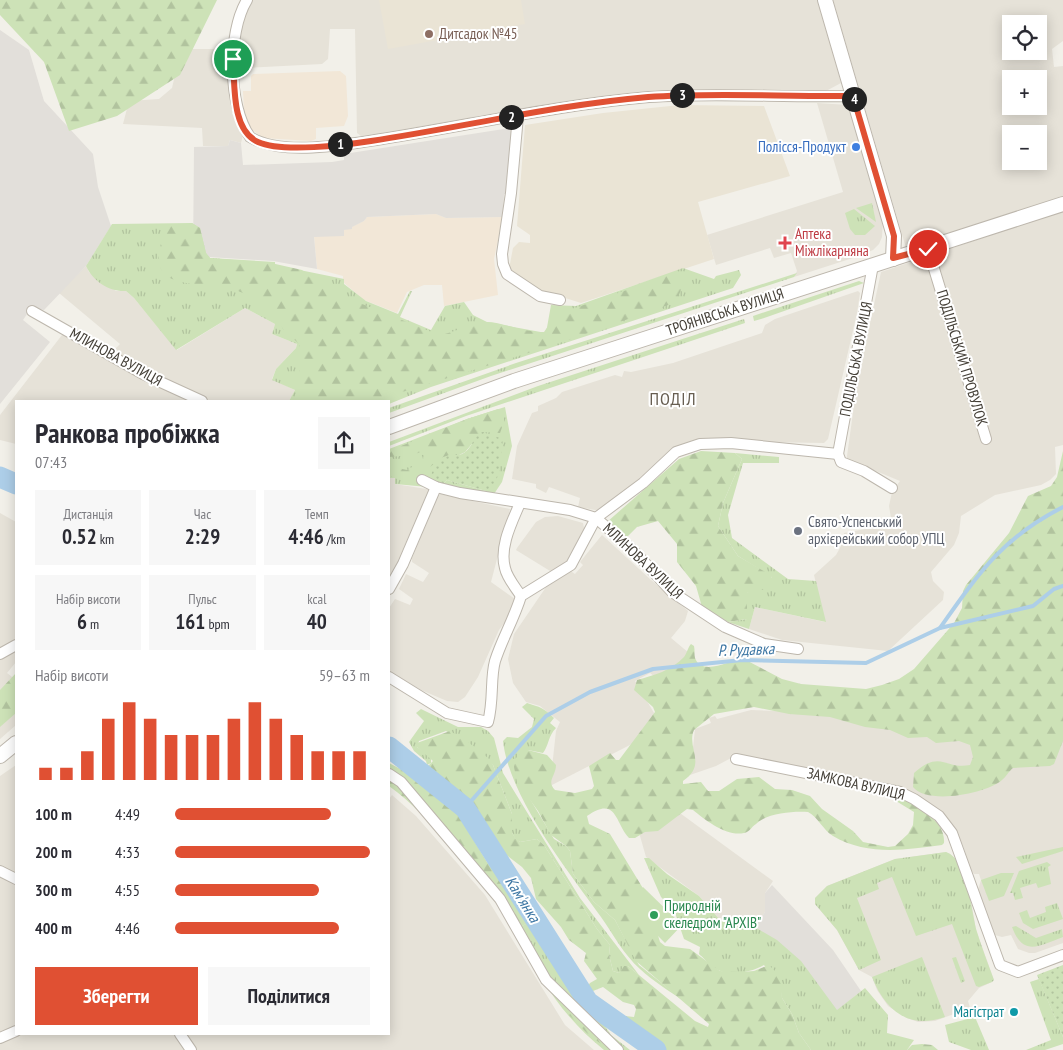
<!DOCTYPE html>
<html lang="uk">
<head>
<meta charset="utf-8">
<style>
	body { margin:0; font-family:"PT Sans Narrow",sans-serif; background:#f7f7f7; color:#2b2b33; height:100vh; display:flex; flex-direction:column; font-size:19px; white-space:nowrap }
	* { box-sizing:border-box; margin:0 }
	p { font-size:16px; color:#7c7c81 }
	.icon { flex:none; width:28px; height:28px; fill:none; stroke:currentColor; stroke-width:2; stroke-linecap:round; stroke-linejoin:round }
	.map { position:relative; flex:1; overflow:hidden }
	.sheet { position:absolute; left:15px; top:400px; width:375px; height:635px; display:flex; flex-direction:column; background:#fff; border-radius:0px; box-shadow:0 2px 12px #0003 }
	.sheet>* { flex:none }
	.fabs { position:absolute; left:1002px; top:15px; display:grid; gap:10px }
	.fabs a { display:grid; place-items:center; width:45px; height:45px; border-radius:0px; background:#fff; box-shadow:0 2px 12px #0003; font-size:25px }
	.pin { position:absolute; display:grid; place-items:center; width:42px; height:42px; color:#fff; margin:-21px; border:2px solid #fff; border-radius:50%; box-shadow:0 1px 5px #0007 }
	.km { position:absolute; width:25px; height:25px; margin:-12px; border-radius:50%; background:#222; color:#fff; font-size:14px; line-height:25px; text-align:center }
	.round { display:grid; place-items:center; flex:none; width:52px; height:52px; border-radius:0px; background:#f7f7f7 }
	.summary { display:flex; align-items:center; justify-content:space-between; height:85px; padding:0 20px }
	h1 { font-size:28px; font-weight:700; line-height:38px }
	.figures { display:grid; grid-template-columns:repeat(3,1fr); gap:8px; height:85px; padding:5px 20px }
	.figures div { display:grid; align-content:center; border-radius:0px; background:#f7f7f7; text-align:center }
	.figures b { font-size:21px; font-weight:700 }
	.figures small { font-size:14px; font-weight:400 }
	.figures p { font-size:14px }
	.chart { height:140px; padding:10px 20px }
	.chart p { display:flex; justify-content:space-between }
	.chart svg { width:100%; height:90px; margin-top:5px; stroke:#e05033; stroke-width:6 }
	.primary-button { display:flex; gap:10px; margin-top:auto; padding:10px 20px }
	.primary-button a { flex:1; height:58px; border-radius:0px; background:#e05033; color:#fff; font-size:20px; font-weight:700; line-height:58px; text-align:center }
	.primary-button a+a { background:#f7f7f7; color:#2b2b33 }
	ul { padding:0 20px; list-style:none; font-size:16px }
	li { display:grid; grid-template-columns:80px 60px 1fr; align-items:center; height:38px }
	li i { height:12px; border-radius:6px; background:#e05033 }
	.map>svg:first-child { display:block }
	.residential { fill:#e6e2d8; fill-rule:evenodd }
	.commercial { fill:#f2e7d7 }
	.industrial { fill:#e2dfda }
	.education { fill:#eae4d5 }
	.grass { fill:url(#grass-tufts) }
	.forest { fill:url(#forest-firs) }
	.park { fill:url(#park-dots) }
	.pitch { fill:#cde2b7 }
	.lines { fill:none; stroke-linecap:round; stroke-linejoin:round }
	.stream { stroke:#adcee8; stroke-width:4 }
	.river { stroke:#adcee8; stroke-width:21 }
	.minor-casing { stroke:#bdb7ad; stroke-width:12 }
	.tertiary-casing { stroke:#bdb7ad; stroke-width:16 }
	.minor { stroke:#fff; stroke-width:10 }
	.tertiary { stroke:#fff; stroke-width:14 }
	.route-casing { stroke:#fff; stroke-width:10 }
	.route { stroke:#e05033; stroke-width:6 }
	.education-dot { fill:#8d6e63; stroke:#fff; stroke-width:2 }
	.shop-dot { fill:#3f7fe0; stroke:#fff; stroke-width:2 }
	.health-dot { fill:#e0444e; stroke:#fff; stroke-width:2 }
	.worship-dot { fill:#6b7280; stroke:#fff; stroke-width:2 }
	.leisure-dot { fill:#2e9e5b; stroke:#fff; stroke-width:2 }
	.culture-dot { fill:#0f9aa8; stroke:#fff; stroke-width:2 }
	.labels { text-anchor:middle; stroke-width:4; stroke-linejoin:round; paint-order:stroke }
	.education-label { font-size:15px; fill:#785e54; stroke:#fff; text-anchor:start }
	.shop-label { font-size:15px; fill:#366cbe; stroke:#fff; text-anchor:end }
	.health-label { font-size:15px; fill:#be3a42; stroke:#fff; text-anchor:start }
	.street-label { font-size:15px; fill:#454038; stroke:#fff }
	.worship-label { font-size:15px; fill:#5b616d; stroke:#fff; text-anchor:start }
	.leisure-label { font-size:15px; fill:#27864d; stroke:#fff; text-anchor:start }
	.culture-label { font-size:15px; fill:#0d838f; stroke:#fff; text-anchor:end }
	.water-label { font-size:16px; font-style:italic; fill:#3e77a4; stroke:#fff }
	.quarter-label { font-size:18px; letter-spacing:1px; fill:#675e51; stroke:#fff }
</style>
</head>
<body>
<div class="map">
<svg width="1063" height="1050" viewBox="0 0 1063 1050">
	<defs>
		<pattern id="grass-tufts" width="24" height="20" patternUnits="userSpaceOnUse" patternTransform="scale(1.25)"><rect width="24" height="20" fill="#cde2b7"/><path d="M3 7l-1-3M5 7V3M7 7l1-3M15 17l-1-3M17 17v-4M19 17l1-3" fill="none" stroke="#b1c39e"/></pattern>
		<pattern id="forest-firs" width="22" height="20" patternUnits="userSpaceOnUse" patternTransform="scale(1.25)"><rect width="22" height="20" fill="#cde2b7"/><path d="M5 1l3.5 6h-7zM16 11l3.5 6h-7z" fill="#b1c39e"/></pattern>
		<pattern id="park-dots" width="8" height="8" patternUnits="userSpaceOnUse" patternTransform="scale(1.25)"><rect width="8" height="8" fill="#cde2b7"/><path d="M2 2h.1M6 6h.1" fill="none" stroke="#b1c39e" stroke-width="1.8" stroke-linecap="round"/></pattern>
	</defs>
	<rect width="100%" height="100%" fill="#f2f0e9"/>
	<g class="residential">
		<polygon points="250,0 818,0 841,83 826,91 682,90 586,100 361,136 357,133 355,29 330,29 328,59 322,64 246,68 238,61 238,30"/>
		<path d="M833 0H1063V41L1052 49 1054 67 1063 66V197L906 248ZM1011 24H1039V51H1011ZM1011 79H1039V106H1011ZM1011 134H1039V161H1011Z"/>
		<polygon points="181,49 231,49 232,113 243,135 241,143 230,140 228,146 203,146 202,128 123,124 129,101 159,99 172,88"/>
		<polygon points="817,103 848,105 883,220 882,237 879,244 873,250 859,256 794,277 797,271 791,253 774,258 770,248 716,265 707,235 843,192"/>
		<polygon points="1063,211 1063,445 1055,447 1056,474 1050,480 1041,485 995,495 961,516 959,533 954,545 931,572 933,581 944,592 943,600 888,651 782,640 749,629 755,607 825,622 814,575 836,555 841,546 844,533 892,524 889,506 892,492 900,481 847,459 847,456 857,384 881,272"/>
		<polygon points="86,266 89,272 116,291 126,291 134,298 177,350 245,308 275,324 272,334 297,344 296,348 276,369 272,379 295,390 289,401 211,401 152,375 113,351 120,344 59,293"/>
		<polygon points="858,291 860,293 857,313 828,439 824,443 695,441 601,511 578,507 580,498 549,487 546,493 536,488 536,484 512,479 517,446 532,413 538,411 538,406 556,398 562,392 615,375 622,377 624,371 631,372 673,363 762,333 765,325 775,319"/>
		<polygon points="62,335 64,335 193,401 16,401 16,444 0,440 0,415"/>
		<polygon points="389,478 395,478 395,484 433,490 389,587"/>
		<polygon points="440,494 510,509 491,582 515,599 516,607 499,630 478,677 465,697 458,702 447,701 421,690 389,671 389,608 395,599 410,605 413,599 399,589 406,574 423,582 429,573 412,562 412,558 437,497"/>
		<polygon points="0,513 16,522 16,662 7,673 16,680 16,725 0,739"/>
		<polygon points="558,516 583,523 584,528 575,551 563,566 575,574 583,565 580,562 602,535 651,580 688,611 685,621 671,638 689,653 675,667 655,677 650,673 635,681 663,728 550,786 556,731 560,722 540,706 526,702 513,683 508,659 514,634 555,574 516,550 517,548 536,522 545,517"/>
		<polygon points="751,710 1063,722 1063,943 1035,953 1029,953 1018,949 1011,935 1002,937 995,935 978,890 981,880 979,874 974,874 971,870 963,846 948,819 940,811 901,790 733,757 716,766 690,775 695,729 711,723 709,718 715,716 717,719"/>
		<polygon points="16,765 16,1034 389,1034 389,799 392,795 416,816 485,895 565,1025 594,1050 0,1050 0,776"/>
		<polygon points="658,797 773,881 765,893 765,912 755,927 746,922 721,921 699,896 646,857 636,822"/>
		<polygon points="946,852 955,858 970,895 976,930 994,980 992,982 979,988 968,1001 970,1008 935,1021 918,1022 907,1018 888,1006 877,990 872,977 859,970 837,930 815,904 815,898 827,886 895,859"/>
	</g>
	<g class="commercial">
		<polygon points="340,71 346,76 348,116 344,126 316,128 316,139 311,141 263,138 251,129 244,113 243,91 251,91 251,76 253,74"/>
		<polygon points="436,214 446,218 503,217 494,259 498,295 444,306 442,285 424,285 407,292 397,313 364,300 343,282 343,276 317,269 314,236 344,236 344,230 364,221 367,217"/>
	</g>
	<g class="industrial">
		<polygon points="0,30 29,50 44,101 93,154 98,187 111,226 86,266 44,310 31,308 23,320 50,342 0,404"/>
		<polygon points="510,128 513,129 508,194 504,194 503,217 446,218 436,214 367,217 364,221 352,227 352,229 344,230 344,236 314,237 317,269 273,261 193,256 194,147 228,146 230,140 241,143 243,165 332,162 344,160 344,154"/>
		<polygon points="772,885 833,950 861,991 837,1011 755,927 765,912 765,893"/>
	</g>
	<g class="education">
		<polygon points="379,0 521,0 525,24 388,49"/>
		<polygon points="680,105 764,106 790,176 698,202 714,259 581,303 540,290 509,269 513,248 519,242 530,243 530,235 517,226 525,125 603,113"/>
	</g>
	<g class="grass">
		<polygon points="872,203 876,222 856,208"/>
		<polygon points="854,209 875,226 865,235 855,235 850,229 845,213"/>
		<path d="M192 223 200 228 206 253 210 258 275 262V265L344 279V284L366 301 398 314 410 291H412L400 317 431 330 445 306 464 302 473 315 487 322 546 333 551 305 576 306 683 268 714 279 716 276 739 270 741 275 733 288 431 387 389 404V401H289L295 390 272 380 276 369 296 348 297 344 272 334 275 324 245 308 176 350 134 298 126 291C109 292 93 281 86 266L112 224Z"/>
		<polygon points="797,273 794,277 491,376 389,413 389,408 516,363"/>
		<polygon points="859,281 864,283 761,319 754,321 753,316"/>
		<polygon points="744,319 745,323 466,416 389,446 389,442 538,386"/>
		<polygon points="505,407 512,446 502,482 494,494 443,484 447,480 486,491 474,440 465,452 459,455 428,487 395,484 395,478 389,478 389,449 467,419"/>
		<polygon points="735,453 779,457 779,463 743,463 728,515 732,538 788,579 816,581 826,622 755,607 749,629 728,622 747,619 747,593 772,577 738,556 718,526 723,503 742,459"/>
		<path d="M527 703C540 707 544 708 554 718L550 723 556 728C548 736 549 745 543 753L528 750 530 799 554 839 566 846 570 851 573 874 594 902 615 920 639 965 684 1001C669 991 653 981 640 969 624 955 613 934 601 917 568 871 509 797 503 741L507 737 518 738 532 727 534 719 522 707Z"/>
		<polygon points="421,709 458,727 481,727 488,731 494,738 503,773 533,822 580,898 639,975 628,966 619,973 613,971 609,955 610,945 597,929 544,845 537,839 520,842 516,840 512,833 512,814 493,765 446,731 419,741 417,747 431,757 431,763 427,765 426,761 414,751 409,742 424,721 416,713"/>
		<polygon points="1063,847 1063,851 1022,864 1016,857"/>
		<path d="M946 852C968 859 971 912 977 932 982 948 988 964 994 980L992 982 979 987 976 986 952 924 916 936 892 877 877 883 879 889 857 898 881 960 859 970 837 930 815 904V898L827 886 895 859Z"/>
		<path d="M644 858H649L667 874 699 896 721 921 746 922 777 940 801 961 837 1010 865 988 888 1015 887 1033 914 1040 907 1050H811L799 1033 792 1014 782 998 780 986 764 965C750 973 728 977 714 968 708 964 704 958 699 954L700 947 684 939 674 910 661 897Z"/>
		<polygon points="1047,862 1051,865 1048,867 1051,884 1038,888 1036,883 1020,888 1023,898 1015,900 1013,893 1010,893 1019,871"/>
		<polygon points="1001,873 1014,873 1004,896 989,901 981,880"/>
		<polygon points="1057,903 1063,919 1033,929 1023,923 1019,913 1027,910 1030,918 1046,912 1045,907"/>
		<path d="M529 922 540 925 549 949 559 963 568 972 580 991 596 1001 594 1010 611 1035 630 1050H604C562 1016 538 978 517 929Z"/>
		<path d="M1016 926 1036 938 1062 929 1063 937C1039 946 1023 957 1012 927Z"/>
		<path d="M922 957 945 1017C908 1030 885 1010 872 977Z"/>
		<polygon points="956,957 965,981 961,983 952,958"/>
		<polygon points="1039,979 1063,1037 1063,1044 1045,1050 1026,1050 1051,1040 1030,982"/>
		<polygon points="975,1017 989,1050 971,1050 949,1042 945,1025"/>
	</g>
	<g class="forest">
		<polygon points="0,0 217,0 180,75 117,116 69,131 44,62 0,15"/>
		<path d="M192 223 200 228 206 253 210 258 271 263 302 270 320 287 439 335C455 333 469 323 485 322 500 321 524 333 544 332L557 313 578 307 678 272H682L686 278 678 297 671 304 551 346 373 401H300L299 344 283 329 275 311C262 302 245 293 230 288 210 283 170 288 161 269 155 256 163 240 165 227Z"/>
		<polygon points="498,409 504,412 504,422 500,433 482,432 465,452 443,457 413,480 406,481 389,476 389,466 407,470 422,461 424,455 421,452 412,455 389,457 389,451 467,419"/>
		<polygon points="701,451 735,453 742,459 723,503 718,526 738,556 772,576 767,589 747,593 747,619 728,622 702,607 696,586 677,562 677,544 658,521 637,527 626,538 607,522 679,459"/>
		<path d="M1063 451V741L1054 764 1050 766 1013 768C1008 772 1006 777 1002 780 986 794 927 805 913 787L914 773C941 749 945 770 970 765L973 757 970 745 959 741 936 743 927 737 908 738 890 730 865 727 830 717 789 714 754 707 714 714 694 730C686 748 708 764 683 781V784L701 782 708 791H719L737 779 759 777 775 789 792 790 810 796 822 809 853 831 863 842 888 847 895 846 908 834 913 825 914 812 896 801 899 798H903C919 808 946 821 944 843L942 845C905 850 867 856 833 836 823 830 818 817 808 812 793 811 767 813 756 824 751 827 750 832 744 833 727 837 705 820 693 810L687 809 658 831 645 832 635 838H629C615 823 617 795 587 816L589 824 610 834 644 890 660 942 665 946 690 949 720 971 741 972 754 971 769 965 781 977 782 998 792 1014 799 1033 811 1050H655L656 1046 646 1032 623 1019 625 1016 634 1017 636 1009 634 1005 623 1002 603 987 593 991 587 987 590 983 597 979 584 961 586 953 569 940 561 927 536 899 531 878 522 867 492 844 484 825 466 797 427 767 433 761 417 747V743L450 731 468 742 488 758 493 765 512 814V833L516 839 520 842 537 839 544 845 597 929 610 945 609 955 613 971 619 973 624 966H628L695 1021 708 1027 709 1024 636 961 615 920 594 902 573 874 570 851 566 846 551 835 538 811 517 782 514 767 515 759 520 754 528 750 547 755 556 765C556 776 546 781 555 790L575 793 592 789 594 786 589 766 610 753 616 760H619L655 712 653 707 634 690 637 680C654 675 671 671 684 657 687 653 688 647 691 644L694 646C695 650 694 654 695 658 702 677 731 660 742 658L782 679 801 684 866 689 882 685 899 679 914 669 954 623 962 608 963 591 966 585 1009 533 1028 496 1051 486 1057 477Z"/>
		<polygon points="16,673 16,713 0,727 0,690"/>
		<path d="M389 763 414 776 444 798 457 813 487 862 532 912 535 919 517 929C479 880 438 822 389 786Z"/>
		<polygon points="537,958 556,974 556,981 553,984"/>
		<polygon points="571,1005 625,1050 609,1050 588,1034 566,1012 567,1008"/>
		<polygon points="922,1044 932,1045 938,1050 907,1050 912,1045"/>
	</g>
	<g class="park">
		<path d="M482 432 503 439 499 472 494 487 486 491 447 480 443 484 428 487C430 475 435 460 449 455 454 454 459 456 464 453 472 448 473 437 482 432Z"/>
		<polygon points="1063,965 1063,1037 1037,975"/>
	</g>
	<polygon class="pitch" points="643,887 682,925 665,943 626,904"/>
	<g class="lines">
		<g class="stream">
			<path d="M940 628C979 573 1002 538 1063 507"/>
			<polyline points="465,808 546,716 590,692 653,669 742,660 866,663 940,628 1033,606 1054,589 1063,586"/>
		</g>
		<g class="river">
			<polyline points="0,477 16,484"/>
			<polyline points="389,747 465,808 588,1002 656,1050"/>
		</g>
		<g class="minor-casing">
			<g id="minor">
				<path d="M247 0C227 33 228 106 250 137 279 155 336 146 369 141 462 127 555 105 649 97 717 92 785 98 853 96"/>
				<polyline points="518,116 511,193 502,254 503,264 507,274 540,296 560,300"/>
				<polyline points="928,249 986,439"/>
				<polyline points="32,311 143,374 202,401"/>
				<polyline points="838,454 841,462 864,471 892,488"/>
				<polyline points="422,480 436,487 460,493 570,510 596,518 634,551 672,592 725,627 764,644 798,649"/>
				<path d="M520 503C512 522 499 547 505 568 507 578 516 588 521 596"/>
				<polyline points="389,589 403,564 436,487"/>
				<polyline points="0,654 16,645"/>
				<path d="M389 677 447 713 488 722C494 700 490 679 495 661 502 639 514 619 521 596L571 565 596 518 643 483 676 452 700 444 731 443 838 454 873 265"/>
				<polyline points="736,759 900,792 914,799 939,816 952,833 1000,965 1018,972 1063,955"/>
				<polyline points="389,774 401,782 500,899 546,980 618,1050"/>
				<polyline points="0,871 16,879"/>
				<polyline points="180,1034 191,1050"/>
				<polyline points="0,1038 16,1031"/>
			</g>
		</g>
		<g class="tertiary-casing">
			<g id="tertiary">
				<polyline points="825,0 894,236 893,259"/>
				<polyline points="389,427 514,381 1063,204"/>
				<polyline points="0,756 16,743"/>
			</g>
		</g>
		<use href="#minor" class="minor"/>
		<use href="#tertiary" class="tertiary"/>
	</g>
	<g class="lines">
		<g class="route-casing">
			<path id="route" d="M233 59C235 84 231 130 258 142 282 153 345 145 371 141 464 127 555 105 648 97 716 92 785 97 853 96L894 236 893 258 928 249"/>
		</g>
		<use href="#route" class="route"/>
	</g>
	<circle class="education-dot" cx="429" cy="34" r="5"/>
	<circle class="shop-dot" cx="856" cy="147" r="5"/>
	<path class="health-dot" d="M782.5 235.5h5v5h5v5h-5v5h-5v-5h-5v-5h5z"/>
	<circle class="worship-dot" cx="798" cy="531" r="5"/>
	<circle class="leisure-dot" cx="654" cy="915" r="5"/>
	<circle class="culture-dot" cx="1014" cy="1012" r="5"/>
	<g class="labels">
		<g class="education-label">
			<text x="439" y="39">Дитсадок №45</text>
		</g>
		<g class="shop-label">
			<text x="846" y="152">Полісся-Продукт</text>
		</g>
		<g class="health-label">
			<text x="795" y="239">Аптека<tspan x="795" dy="17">Міжлікарняна</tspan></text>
		</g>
		<g class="street-label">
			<text transform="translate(725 312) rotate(-18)" y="5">ТРОЯНІВСЬКА ВУЛИЦЯ</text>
			<text transform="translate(116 357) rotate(29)" y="5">МЛИНОВА ВУЛИЦЯ</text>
			<text transform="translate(962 358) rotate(73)" y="5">ПОДІЛЬСЬКИЙ ПРОВУЛОК</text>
			<text transform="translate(856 359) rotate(-79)" y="5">ПОДІЛЬСЬКА ВУЛИЦЯ</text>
			<text transform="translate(643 561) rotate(43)" y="5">МЛИНОВА ВУЛИЦЯ</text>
			<text transform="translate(856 784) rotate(13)" y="5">ЗАМКОВА ВУЛИЦЯ</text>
		</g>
		<g class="worship-label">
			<text x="808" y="527">Свято-Успенський<tspan x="808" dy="17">архієрейський собор УПЦ</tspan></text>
		</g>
		<g class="leisure-label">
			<text x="664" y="911">Природній<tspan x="664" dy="17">скеледром "АРХІВ"</tspan></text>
		</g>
		<g class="culture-label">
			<text x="1004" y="1017">Магістрат</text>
		</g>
		<g class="water-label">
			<text transform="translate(746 649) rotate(-2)" y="6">Р. Рудавка</text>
			<text transform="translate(523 899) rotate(58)" y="6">Кам'янка</text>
		</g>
		<g class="quarter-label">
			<text x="673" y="405">ПОДІЛ</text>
		</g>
	</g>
</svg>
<div class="fabs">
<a><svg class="icon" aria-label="locate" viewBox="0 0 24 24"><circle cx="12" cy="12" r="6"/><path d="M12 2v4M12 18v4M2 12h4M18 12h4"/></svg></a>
<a>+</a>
<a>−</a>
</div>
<div class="pin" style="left:233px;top:59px;background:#1e9e55"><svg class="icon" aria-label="arrive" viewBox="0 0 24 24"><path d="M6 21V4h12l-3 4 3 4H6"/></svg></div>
<div class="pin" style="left:928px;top:249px;background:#d93025"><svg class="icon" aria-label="check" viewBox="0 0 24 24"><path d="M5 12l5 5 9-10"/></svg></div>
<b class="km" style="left:340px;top:144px">1</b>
<b class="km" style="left:511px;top:117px">2</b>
<b class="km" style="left:682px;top:95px">3</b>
<b class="km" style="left:854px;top:99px">4</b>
<section class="sheet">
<div class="summary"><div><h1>Ранкова пробіжка</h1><p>07:43</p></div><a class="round"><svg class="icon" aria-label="share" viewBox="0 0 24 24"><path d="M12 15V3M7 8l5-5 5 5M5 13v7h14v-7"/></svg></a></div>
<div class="figures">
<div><p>Дистанція</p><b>0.52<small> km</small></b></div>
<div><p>Час</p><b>2:29</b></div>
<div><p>Темп</p><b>4:46<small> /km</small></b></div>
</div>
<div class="figures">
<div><p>Набір висоти</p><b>6<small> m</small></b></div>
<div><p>Пульс</p><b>161<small> bpm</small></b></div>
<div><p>kcal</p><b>40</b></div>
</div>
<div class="chart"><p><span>Набір висоти</span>59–63 m</p>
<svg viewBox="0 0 160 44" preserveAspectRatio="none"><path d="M5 44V38M15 44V38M25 44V30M35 44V14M45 44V6M55 44V14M65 44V22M75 44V22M85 44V22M95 44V14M105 44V6M115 44V14M125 44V22M135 44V30M145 44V30M155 44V30"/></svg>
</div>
<ul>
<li><b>100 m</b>4:49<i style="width:80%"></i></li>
<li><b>200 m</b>4:33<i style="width:100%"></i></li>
<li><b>300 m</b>4:55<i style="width:74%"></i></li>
<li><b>400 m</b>4:46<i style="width:84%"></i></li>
</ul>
<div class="primary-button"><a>Зберегти</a><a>Поділитися</a></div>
</section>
</div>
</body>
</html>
